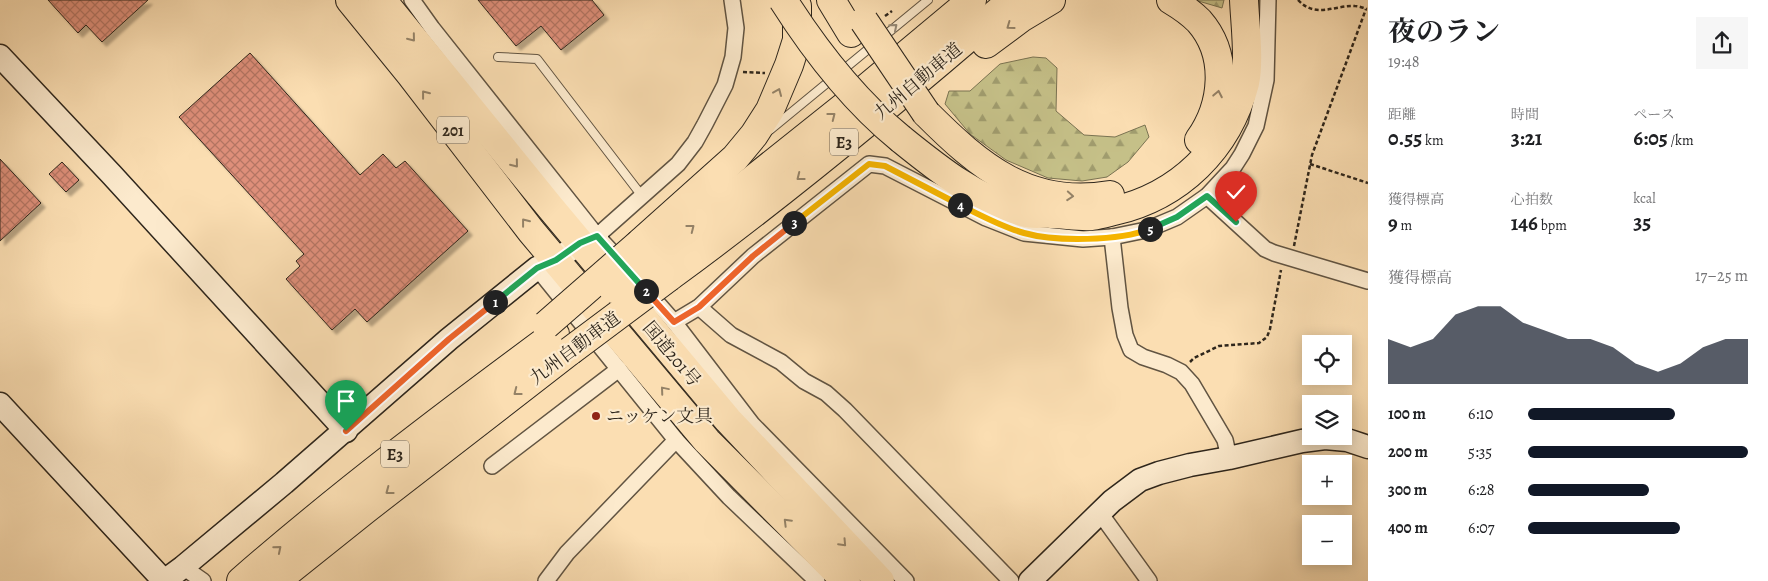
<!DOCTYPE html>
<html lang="ja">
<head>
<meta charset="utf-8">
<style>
	body { margin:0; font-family:Alegreya,"Noto Serif JP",serif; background:#f6f6f6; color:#202124; height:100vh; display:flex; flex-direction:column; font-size:19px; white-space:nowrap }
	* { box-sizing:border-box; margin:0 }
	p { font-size:16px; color:#757577 }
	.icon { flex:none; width:28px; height:28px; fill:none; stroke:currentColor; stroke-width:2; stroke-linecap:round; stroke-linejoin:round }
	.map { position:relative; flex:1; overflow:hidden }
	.panel { display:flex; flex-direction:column; background:#fff; width:400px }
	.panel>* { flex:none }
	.controls { position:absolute; left:1302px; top:335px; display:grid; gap:10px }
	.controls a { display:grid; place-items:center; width:50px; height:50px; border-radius:0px; background:#fff; box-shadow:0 2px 12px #0003; font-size:25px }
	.pin { position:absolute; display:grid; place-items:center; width:42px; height:42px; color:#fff; margin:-51px -21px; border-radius:50% 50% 50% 0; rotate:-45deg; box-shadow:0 0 5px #0007 }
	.pin .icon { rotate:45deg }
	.km { position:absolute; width:25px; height:25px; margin:-12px; border-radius:50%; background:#222; color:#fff; font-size:14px; line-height:25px; text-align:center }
	.round { display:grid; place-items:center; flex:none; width:52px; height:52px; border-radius:0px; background:#f6f6f6 }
	.head { display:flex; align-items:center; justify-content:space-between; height:85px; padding:0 20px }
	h1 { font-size:28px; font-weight:700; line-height:38px }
	.metrics { display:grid; grid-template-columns:repeat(3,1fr); gap:8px; height:85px; padding:5px 20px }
	.metrics div { display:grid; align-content:center }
	.metrics b { font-size:21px; font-weight:700 }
	.metrics small { font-size:14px; font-weight:400 }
	.metrics p { font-size:14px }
	.chart { height:140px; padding:10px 20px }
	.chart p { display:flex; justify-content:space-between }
	.chart svg { width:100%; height:90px; margin-top:5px; fill:#111827; opacity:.7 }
	ul { padding:0 20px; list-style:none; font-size:16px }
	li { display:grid; grid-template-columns:80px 60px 1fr; align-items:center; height:38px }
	li i { height:12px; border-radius:6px; background:#111827 }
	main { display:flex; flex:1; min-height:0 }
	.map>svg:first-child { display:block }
	.forest { fill:url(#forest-firs); stroke:#7a7352 }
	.building { fill:url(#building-cross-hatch); stroke:#2e261c; filter:url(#shadow) }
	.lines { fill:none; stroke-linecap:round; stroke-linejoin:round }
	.lane-casing { stroke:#615442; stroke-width:10 }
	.street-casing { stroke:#615442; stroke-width:18 }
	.secondary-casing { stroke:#2e261c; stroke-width:25 }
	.highway-casing { stroke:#2e261c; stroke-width:30 }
	.path { stroke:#2e261c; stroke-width:2.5; stroke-dasharray:4 2.5; stroke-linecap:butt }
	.lane { stroke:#fceacd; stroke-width:8 }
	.street { stroke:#fceacd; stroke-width:15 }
	.secondary { stroke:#fceacd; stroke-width:22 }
	.highway { stroke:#fbdeb2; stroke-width:28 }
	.highway-bridge-casing { stroke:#2e261c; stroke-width:30; stroke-linecap:butt }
	.highway-bridge { stroke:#fbdeb2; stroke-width:28 }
	.oneway { stroke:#948267 }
	.oneway2 { stroke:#958874 }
	.split-1-casing { stroke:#fff; stroke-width:10 }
	.split-2-casing { stroke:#fff; stroke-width:10 }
	.split-3-casing { stroke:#fff; stroke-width:10 }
	.split-4-casing { stroke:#fff; stroke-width:10 }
	.split-5-casing { stroke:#fff; stroke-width:10 }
	.split-6-casing { stroke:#fff; stroke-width:10 }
	.split-1 { stroke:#f0652b; stroke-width:6 }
	.split-2 { stroke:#22a559; stroke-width:6 }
	.split-3 { stroke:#f0652b; stroke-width:6 }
	.split-4 { stroke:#f5b400; stroke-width:6 }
	.split-5 { stroke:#f5b400; stroke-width:6 }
	.split-6 { stroke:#22a559; stroke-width:6 }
	.poi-dot { fill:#8f2418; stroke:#fceacd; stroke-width:2 }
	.labels { text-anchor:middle; stroke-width:4.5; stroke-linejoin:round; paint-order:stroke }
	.shield { fill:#fceacd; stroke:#6c6151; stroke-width:1 }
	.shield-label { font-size:16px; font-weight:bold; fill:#2e261c }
	.street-label { font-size:18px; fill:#2e261c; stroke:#fceacd }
	.poi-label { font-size:18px; fill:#2e261c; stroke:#fceacd; text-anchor:start }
</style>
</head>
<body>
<main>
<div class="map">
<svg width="1368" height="581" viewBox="0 0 1368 581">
	<defs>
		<pattern id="forest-firs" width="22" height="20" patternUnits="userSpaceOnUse" patternTransform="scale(1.25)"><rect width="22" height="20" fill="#c5c088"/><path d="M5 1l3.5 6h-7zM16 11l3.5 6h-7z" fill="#a09c6e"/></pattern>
		<pattern id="building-cross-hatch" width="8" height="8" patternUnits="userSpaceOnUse" patternTransform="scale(1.25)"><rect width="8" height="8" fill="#de8f7a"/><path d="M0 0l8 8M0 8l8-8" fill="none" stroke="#b47563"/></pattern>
		<filter id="shadow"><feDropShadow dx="4.5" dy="4.5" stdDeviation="1" flood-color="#0004"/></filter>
	</defs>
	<rect width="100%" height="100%" fill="#fbdeb2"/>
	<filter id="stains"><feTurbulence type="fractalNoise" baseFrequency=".004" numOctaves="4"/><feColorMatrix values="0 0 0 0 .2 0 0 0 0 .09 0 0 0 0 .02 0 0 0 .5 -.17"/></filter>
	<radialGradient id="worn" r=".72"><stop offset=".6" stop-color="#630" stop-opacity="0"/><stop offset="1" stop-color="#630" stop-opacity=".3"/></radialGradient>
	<g class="forest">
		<polygon points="1195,0 1224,0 1222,8"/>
		<polygon points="1033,57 1046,58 1057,68 1056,111 1084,135 1115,137 1145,125 1149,137 1128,162 1107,177 1082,181 1048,178 1006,160 970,134 945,104 949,91 970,91 1000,64"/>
	</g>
	<g class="building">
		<polygon points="48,0 148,0 102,42 86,25 78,33"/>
		<polygon points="478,0 592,0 604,15 561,50 541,26 516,46"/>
		<polygon points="250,53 360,175 383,154 396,168 405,161 468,231 367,322 355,309 332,330 286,279 300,266 296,261 304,254 179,117"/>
		<polygon points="0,159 41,203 0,241"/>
		<polygon points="62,162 79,180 66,192 49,174"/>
	</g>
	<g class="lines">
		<g class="lane-casing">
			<g id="lane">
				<polyline points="498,57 537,59 642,196"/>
				<polyline points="770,130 928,0"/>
			</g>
		</g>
		<g class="street-casing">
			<g id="street">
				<polyline points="412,0 432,28 597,236 623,264"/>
				<polyline points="1207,196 1265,249 1274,253 1368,281"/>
				<polyline points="597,236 678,164 695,142 705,124 725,85 733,57 736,28 732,0"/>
				<polyline points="1112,237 1120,308 1125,335 1131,350 1143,357 1167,365 1181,372 1192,384 1225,440 1229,458"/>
				<polyline points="537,268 676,440 729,497 817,581"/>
				<polyline points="645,289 674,322 752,424 906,581"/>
				<polyline points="699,307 731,335 781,362 804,381 826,393 845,410 1011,581"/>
				<polyline points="674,322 699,307 753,256 869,164 885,166 986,218 1024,233 1083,239 1112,237 1146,230 1177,217 1207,196 1233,168 1242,154 1256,126 1266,80 1268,0"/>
				<polyline points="492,466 619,369"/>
				<polyline points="1100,513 1149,581"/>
				<polyline points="183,567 203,581"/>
				<polyline points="546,581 567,553 676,440"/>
			</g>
		</g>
		<g class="secondary-casing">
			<g id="secondary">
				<polyline points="0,56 112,175 346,431"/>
				<polyline points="0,404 164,581"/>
				<polyline points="164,581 183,567 284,483 449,339 537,268 556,260 580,243 597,236"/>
				<polyline points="1030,581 1112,501 1140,480 1159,473 1190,465 1229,458 1302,441 1325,438 1347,440 1368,447"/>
			</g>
		</g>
		<g class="highway-casing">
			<g id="highway">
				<polyline points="350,0 411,75 531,231 707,441 846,581"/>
				<polyline points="382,0 550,207 728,420 880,581"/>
				<polyline points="831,0 851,33"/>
				<path d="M1171 0C1181 6 1191 13 1199 21 1229 55 1224 105 1199 140"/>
				<polyline points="986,44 1021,18 1051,0"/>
				<path d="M926 113C979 166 1029 209 1110 195"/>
				<path d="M901 139C938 169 979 202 1027 213 1034 215 1043 213 1050 214 1064 214 1077 217 1092 216 1099 215 1106 213 1114 211 1179 196 1228 149 1245 83 1250 62 1245 23 1244 0"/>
				<polyline points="640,243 735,158 754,135 770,110 789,65 797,40 797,6"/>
				<polyline points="653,259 845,106 972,0"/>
				<path d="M669 277C788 190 901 96 1012 0"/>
				<path d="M241 581C342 493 448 413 555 334"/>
				<polyline points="276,581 366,509 570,351"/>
			</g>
		</g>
		<g class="path">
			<path d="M1298 0C1316 19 1334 5 1355 6 1359 6 1363 8 1367 9"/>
			<polyline points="885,16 892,11"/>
			<polyline points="743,72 765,73"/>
			<polyline points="1310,164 1368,183"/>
			<polyline points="1294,246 1312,155 1366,9"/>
			<polyline points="1190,362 1194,358 1219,346 1259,343 1267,337 1270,329 1281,270"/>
		</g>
		<use href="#lane" class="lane"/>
		<use href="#street" class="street"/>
		<use href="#secondary" class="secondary"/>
		<use href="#highway" class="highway"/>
		<g class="highway-bridge-casing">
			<g id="highway-bridge">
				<path d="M783 0C816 52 853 100 901 139"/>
				<polyline points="864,21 926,113"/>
				<polyline points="613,289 653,259"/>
				<polyline points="546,325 640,243"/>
				<polyline points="570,351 669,277"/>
			</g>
		</g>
		<use href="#highway-bridge" class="highway-bridge"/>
	</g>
	<defs><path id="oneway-chevron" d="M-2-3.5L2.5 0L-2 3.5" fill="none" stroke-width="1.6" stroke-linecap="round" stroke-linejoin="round" transform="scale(1.25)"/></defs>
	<g class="oneway">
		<use href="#oneway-chevron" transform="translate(1010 26) rotate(144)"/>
		<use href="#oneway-chevron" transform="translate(412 38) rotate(51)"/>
		<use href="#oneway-chevron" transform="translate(778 92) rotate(-67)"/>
		<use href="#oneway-chevron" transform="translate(425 94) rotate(-128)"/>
		<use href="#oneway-chevron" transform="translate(1218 94) rotate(-79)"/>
		<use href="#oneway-chevron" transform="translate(832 116) rotate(-38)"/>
		<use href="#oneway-chevron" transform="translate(515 164) rotate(51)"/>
		<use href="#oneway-chevron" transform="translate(800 177) rotate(142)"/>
		<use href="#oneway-chevron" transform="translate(1070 196) rotate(4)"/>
		<use href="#oneway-chevron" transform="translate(525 222) rotate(-128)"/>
		<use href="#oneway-chevron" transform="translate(691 228) rotate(-38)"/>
		<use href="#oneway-chevron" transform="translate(664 390) rotate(-130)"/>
		<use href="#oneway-chevron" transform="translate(517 392) rotate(142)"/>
		<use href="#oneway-chevron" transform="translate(389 491) rotate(143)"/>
		<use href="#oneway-chevron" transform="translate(787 522) rotate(-135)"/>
		<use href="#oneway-chevron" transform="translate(843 543) rotate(47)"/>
		<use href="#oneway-chevron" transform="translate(278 549) rotate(-40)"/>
	</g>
	<use class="oneway2" href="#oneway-chevron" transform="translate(894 27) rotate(-40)"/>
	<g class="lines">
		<g class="split-1-casing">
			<polyline id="split-1" points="346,431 449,339 495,302"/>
		</g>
		<g class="split-2-casing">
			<polyline id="split-2" points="495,302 537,268 556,260 580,243 597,236 646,291"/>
		</g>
		<g class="split-3-casing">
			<polyline id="split-3" points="646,291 674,322 699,307 753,256 794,223"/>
		</g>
		<g class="split-4-casing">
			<polyline id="split-4" points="794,223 869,164 885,166 960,205"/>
		</g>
		<g class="split-5-casing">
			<path id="split-5" d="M960 205C980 215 1002 227 1024 233 1056 242 1119 241 1150 229"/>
		</g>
		<g class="split-6-casing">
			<polyline id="split-6" points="1150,229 1177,217 1207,196 1236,222"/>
		</g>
		<use href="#split-1" class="split-1"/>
		<use href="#split-2" class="split-2"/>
		<use href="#split-3" class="split-3"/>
		<use href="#split-4" class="split-4"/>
		<use href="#split-5" class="split-5"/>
		<use href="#split-6" class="split-6"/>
	</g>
	<circle class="poi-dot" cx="596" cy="416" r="5"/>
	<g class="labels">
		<g class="shield">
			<rect x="437" y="116.5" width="32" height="27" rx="4"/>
			<rect x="830" y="128.5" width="28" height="27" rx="4"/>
			<rect x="381" y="440.5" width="28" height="27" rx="4"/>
		</g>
		<g class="shield-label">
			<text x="453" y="136">201</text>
			<text x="844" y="148">E3</text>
			<text x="395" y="460">E3</text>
		</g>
		<g class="street-label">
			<text transform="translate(918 81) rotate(-40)" y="6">九州自動車道</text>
			<text transform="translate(575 348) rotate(-37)" y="6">九州自動車道</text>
			<text transform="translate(672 354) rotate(50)" y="6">国道201号</text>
		</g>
		<g class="poi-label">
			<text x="606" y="422">ニッケン文具</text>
		</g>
	</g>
	<rect width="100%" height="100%" filter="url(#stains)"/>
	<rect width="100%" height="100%" fill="url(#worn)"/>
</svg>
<div class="controls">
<a><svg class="icon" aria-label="locate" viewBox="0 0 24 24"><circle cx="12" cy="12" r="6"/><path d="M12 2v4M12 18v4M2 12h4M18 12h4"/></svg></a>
<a><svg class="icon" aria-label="layers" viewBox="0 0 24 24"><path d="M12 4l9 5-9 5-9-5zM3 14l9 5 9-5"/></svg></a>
<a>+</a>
<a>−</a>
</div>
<div class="pin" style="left:346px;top:431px;background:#1e9e55"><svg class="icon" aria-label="arrive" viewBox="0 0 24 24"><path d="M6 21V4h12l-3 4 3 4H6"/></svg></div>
<div class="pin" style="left:1236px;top:222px;background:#d93025"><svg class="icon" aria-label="check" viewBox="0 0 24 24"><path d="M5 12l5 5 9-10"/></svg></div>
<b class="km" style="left:495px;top:302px">1</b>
<b class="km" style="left:646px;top:291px">2</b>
<b class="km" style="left:794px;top:223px">3</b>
<b class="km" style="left:960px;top:205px">4</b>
<b class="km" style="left:1150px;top:229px">5</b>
</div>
<section class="panel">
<div class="head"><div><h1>夜のラン</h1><p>19:48</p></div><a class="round"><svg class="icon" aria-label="share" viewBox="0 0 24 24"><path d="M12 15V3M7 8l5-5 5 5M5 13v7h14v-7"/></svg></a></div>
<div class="metrics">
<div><p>距離</p><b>0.55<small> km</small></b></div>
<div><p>時間</p><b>3:21</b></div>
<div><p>ペース</p><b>6:05<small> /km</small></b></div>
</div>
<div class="metrics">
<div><p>獲得標高</p><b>9<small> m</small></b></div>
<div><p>心拍数</p><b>146<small> bpm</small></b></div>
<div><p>kcal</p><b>35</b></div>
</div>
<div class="chart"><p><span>獲得標高</span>17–25 m</p>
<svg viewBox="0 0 160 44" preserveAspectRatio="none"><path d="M0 44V22L10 26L20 22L30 10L40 6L50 6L60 14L70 18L80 22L90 22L100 26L110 34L120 38L130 34L140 26L150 22L160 22V44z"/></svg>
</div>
<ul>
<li><b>100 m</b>6:10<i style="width:67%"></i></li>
<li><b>200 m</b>5:35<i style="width:100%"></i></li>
<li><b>300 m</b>6:28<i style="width:55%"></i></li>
<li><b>400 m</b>6:07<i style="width:69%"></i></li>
</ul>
</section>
</main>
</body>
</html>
